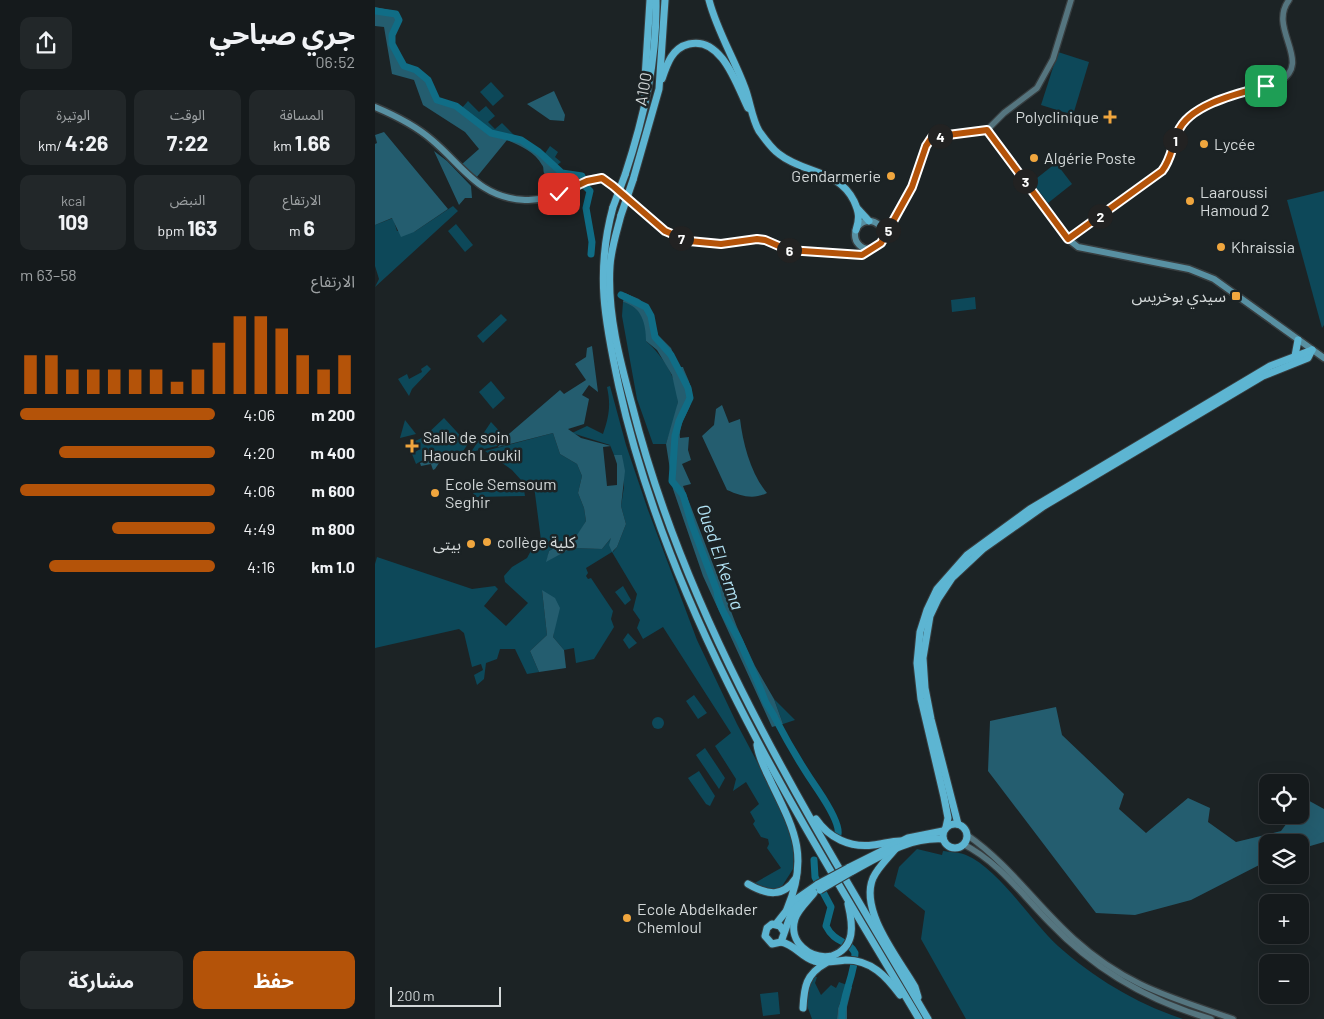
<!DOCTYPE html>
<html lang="ar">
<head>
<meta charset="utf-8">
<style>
	body { margin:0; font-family:Barlow,"Noto Sans Arabic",sans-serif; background:#222729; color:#f1f3f6; direction:rtl; height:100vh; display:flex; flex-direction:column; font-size:19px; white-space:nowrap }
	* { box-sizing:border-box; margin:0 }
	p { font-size:16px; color:#9da1a3 }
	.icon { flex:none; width:28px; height:28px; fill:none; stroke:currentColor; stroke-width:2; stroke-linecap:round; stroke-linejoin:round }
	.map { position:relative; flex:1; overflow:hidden; direction:ltr }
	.panel { display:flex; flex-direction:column; background:#151a1c; width:375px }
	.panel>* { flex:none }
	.fabs { position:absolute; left:884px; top:774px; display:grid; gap:10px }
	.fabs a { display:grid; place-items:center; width:50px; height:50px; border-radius:10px; background:#151a1c; box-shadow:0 5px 20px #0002,0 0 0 1px #34383b; font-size:25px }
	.scale { position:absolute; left:15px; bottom:12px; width:111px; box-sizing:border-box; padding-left:5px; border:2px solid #d3d8d9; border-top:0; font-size:14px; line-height:18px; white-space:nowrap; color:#d3d8d9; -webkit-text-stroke:4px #1c2325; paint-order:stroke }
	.pin { position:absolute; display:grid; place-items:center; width:42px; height:42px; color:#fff; margin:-21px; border-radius:10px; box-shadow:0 2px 8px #0006 }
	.km { position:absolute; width:25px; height:25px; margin:-12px; border-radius:50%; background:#222; color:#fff; font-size:14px; line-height:25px; text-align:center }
	.round { display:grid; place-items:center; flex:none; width:52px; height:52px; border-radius:10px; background:#222729 }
	.headline { display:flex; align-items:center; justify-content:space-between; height:85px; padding:0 20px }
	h1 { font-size:28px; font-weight:700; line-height:38px }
	.stats { display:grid; grid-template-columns:repeat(3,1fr); gap:8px; height:85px; padding:5px 20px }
	.stats div { display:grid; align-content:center; border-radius:10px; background:#222729; text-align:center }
	.stats b { font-size:21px; font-weight:700 }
	.stats small { font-size:14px; font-weight:400 }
	.stats p { font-size:14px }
	.chart { height:140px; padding:10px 20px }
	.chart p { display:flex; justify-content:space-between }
	.chart svg { width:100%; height:90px; margin-top:5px; stroke:#b45309; stroke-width:6 }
	.action { display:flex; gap:10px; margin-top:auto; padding:10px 20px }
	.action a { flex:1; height:58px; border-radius:10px; background:#b45309; color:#fff; font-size:20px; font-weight:700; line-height:58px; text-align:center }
	.action a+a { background:#222729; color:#f1f3f6 }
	ul { padding:0 20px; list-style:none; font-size:16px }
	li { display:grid; grid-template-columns:80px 60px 1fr; align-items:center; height:38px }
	li i { height:12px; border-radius:6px; background:#b45309 }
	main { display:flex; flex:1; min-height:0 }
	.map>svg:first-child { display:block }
	.green { fill:#0d4859 }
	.forest { fill:#245d6f }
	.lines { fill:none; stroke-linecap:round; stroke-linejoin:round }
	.river { stroke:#106d86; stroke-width:7 }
	.secondary-casing { stroke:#373d3f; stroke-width:8 }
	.primary-casing { stroke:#373d3f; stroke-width:9 }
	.highway-casing { stroke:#373d3f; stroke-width:9 }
	.secondary { stroke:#55757f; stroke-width:5.5 }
	.primary { stroke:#5890a2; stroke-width:6 }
	.highway { stroke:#5db5d2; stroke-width:7 }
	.highway-bridge-casing { stroke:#373d3f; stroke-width:9; stroke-linecap:butt }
	.highway-bridge { stroke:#5db5d2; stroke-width:7 }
	.route-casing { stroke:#fff; stroke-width:10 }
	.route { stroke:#b45309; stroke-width:6 }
	.poi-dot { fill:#f0a63e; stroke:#1c2325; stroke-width:2 }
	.labels { text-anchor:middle; stroke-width:5; stroke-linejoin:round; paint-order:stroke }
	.street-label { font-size:16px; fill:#d3d8d9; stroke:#1c2325 }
	.poi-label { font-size:16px; fill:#d3d8d9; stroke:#1c2325; text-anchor:start }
	.water-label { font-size:18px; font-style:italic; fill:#b2e3f5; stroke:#1c2325 }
</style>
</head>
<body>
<main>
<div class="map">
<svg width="949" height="1019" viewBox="0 0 949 1019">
	<rect width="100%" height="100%" fill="#1c2325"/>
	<g class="green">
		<polygon points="683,52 714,62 698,115 666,105"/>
		<polygon points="116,82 129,96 118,106 105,92"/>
		<polygon points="93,101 104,112 111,106 120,116 113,122 120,129 127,123 142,138 111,129 87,108"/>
		<polygon points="175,146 183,152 180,157 186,162 181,166 169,155"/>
		<polygon points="681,163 697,184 673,203 657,182"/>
		<polygon points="949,191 949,325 947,328 912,200"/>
		<polygon points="78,206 83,211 0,287 4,279 0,266 0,225 18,218 22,231 39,232"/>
		<polygon points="81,224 98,245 90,252 73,231"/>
		<polygon points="600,297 601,309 577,312 576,300"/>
		<path d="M248 302 258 304 271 322V341C288 356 303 379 303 402 302 415 295 431 291 444H278L262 399 247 316Z"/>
		<polygon points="126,314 132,320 108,343 102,336"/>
		<polygon points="52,365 56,369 37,389 34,396 23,379 32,374 34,379 47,372 46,369"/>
		<polygon points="116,381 130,398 118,409 104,392"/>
		<path d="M235 386 251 445 273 510 322 640 362 724 413 820 419 847 418 869 404 891H394L378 884 406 868 392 848 394 844 393 839 386 837 378 824 380 821 375 812 384 804 371 782 358 791 361 779 340 746 356 733 288 627 268 639 262 628 265 620 258 610 262 594 237 552 211 568 213 573 211 576 213 579 216 578 238 611 236 619 239 627 219 659 201 663 199 648 189 650 178 637 180 625 167 590 172 635 155 651 164 672 152 674 140 649H125L122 659 111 663 109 679 102 685 99 675 108 670 106 664 97 667 89 633 84 629 0 648V564L2 557 97 589 120 586 123 589 109 606 131 626 153 603 130 582 129 576 137 567 152 558 159 545 164 544 166 540 159 486 155 482 146 480 137 470 110 451 178 433 185 454 202 464 207 476 203 493 209 508 211 521 203 535 174 551 172 561 197 548 227 549 237 537 238 552 242 547 251 524 246 506 249 487 247 455H239L235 445 197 433 212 426 228 434C234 417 236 405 232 387Z"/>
		<polygon points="69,418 93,444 88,451 53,457 41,464 37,454 45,449 40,441 49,437"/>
		<polygon points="30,420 41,434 25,438"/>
		<polygon points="116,422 129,436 122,446 96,452"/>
		<polygon points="140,480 155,486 157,489 149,490 150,496 101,497 98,493 139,489"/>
		<polygon points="248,586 256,600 250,605 240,592"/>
		<polygon points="253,633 262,643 254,649 248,640"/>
		<polygon points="319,695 332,713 323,719 311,701"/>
		<polygon points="399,699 420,720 408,724"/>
		<circle cx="283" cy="723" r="6"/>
		<polygon points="330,748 350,778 344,789 321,755"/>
		<polygon points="324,771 340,796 335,806 331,804 313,778"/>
		<path d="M542 849 567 855 568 851C575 852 584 852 591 855 624 869 656 921 683 946 719 978 762 1004 808 1019H591L546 939 550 911 519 886 524 867Z"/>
		<polygon points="437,977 442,977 440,983 446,995 456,985 461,988 464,982 472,985 463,1008 462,1019 437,1019 430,1000"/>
		<polygon points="403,992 405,1014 388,1016 385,994"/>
	</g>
	<g class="forest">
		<path d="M0 7 19 11 24 20 17 35V44L24 57 29 66 41 70 53 80 62 100 81 106 116 133 146 140 178 168 191 176H200L207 180 190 189C184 181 175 181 169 173 168 170 169 167 167 165 160 152 145 145 132 140L101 178 86 165 104 149 90 132 48 105 39 80 17 74 9 27 0 26Z"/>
		<polygon points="179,91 190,115 189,121 175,120 152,104"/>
		<polygon points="9,132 73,209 39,232 26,237 17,218 0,225 0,144 2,143 0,135"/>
		<polygon points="59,151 72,161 96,186 97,198 90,198 84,205"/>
		<path d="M250 293 264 299 276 310 283 335 296 348 304 367H308C311 376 318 387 317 397 316 411 303 423 305 438L314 437 313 450 316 460 307 464 316 484 308 486 362 627 380 666 399 699 408 724 397 727 328 576 298 489 291 444 303 402 297 375 282 350 271 341C271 324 267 307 248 302Z"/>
		<polygon points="217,346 223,392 214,385 207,395 214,399 209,424 193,429 206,438 236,446 228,447 232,486 242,485 242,464 239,455 247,455 250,471 246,506 251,524 242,547 237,552 234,545 236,538 227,549 197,548 171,562 174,551 202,535 211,521 209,508 203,493 207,476 202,464 185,454 178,433 123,447 128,439 185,390 189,394 211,380 200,364 211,357 212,348"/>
		<path d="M347 405 354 423 365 419C368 444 376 474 392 493 378 500 366 496 352 490L327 436 339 425 341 409Z"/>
		<polygon points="68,457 60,469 58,470 56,464 46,466 45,463"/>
		<polygon points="167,590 180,598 185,608 178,637 189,650 191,668 164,672 155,651 172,635"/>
		<polygon points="681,707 687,735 749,794 744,809 771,833 813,798 835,808 833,822 861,842 906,831 918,815 925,815 925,804 929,798 949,809 949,842 925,849 925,842 892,842 892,861 816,900 760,915 721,913 613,771 615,721"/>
		<polygon points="472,985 477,987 472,1007 472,1019 462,1019 463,1008"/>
	</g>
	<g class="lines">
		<g class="river">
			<polyline points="0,11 21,14 24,20 17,35 17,44 24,57 29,66 41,70 53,80 62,100 81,106 116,133 146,140 164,152 187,173 207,176 210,186 215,191 211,208 217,242 216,254"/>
			<path d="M246 295 271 307 276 316 280 337 296 355 313 388 315 398 304 421 300 436 297 481 308 495 317 525 342 591C343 608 358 627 365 642 373 661 382 679 389 698 391 705 397 711 400 718 413 743 427 767 443 790 449 799 465 824 463 834"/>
			<path d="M439 860 440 877 456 907 451 926C460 944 474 940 480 953 480 976 466 997 467 1019"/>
		</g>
		<g class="secondary-casing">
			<g id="secondary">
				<polyline points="612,130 629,113 662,88 678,59 696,0"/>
				<path d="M693 239 787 171C799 157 797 137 808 122 825 100 878 90 904 82 939 62 892 29 914 0"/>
				<path d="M592 835C634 864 661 905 699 939 751 986 795 997 858 1019"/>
				<path d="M588 844C624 862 648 896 675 923 720 970 773 1001 836 1019"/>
			</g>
		</g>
		<g class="primary-casing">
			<g id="primary">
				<path d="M0 107C19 115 41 126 57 140 89 167 104 198 150 200 179 202 200 179 227 178L238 186 290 231 314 241 346 244 382 239 390 240 413 250 481 255H487L495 249"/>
				<circle cx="494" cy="235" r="14"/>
				<polyline points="508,239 539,182 554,140 557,137 612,130 693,239 703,247 814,269 839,279 949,358"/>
			</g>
		</g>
		<g class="highway-casing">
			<g id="highway">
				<path d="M334 0C342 31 359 58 370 88 375 101 377 119 384 131 389 138 397 149 404 154 429 174 463 169 479 201 484 212 485 218 481 230"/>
				<path d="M287 79C292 64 297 48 314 44 347 36 362 86 373 108"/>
				<polyline points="269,94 275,0"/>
				<path d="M250 175C269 117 282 61 281 0"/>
				<polyline points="258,180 284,89 290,0"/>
				<path d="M238 207C220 273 230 322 244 387 295 617 425 819 544 1019"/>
				<polyline points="483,209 494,221"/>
				<path d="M246 215C242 231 236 249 235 266 232 313 245 361 257 405 313 628 438 823 553 1019"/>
				<polyline points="920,356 923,340"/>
				<path d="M382 745C384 759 391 771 397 784 420 831 434 857 412 909"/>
				<path d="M441 819C454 838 475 848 498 845 508 844 516 841 525 841"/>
				<circle cx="580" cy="836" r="12"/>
				<polyline points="583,824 556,719 550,688 548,658 555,616 563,599 577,578 608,549 669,506 888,376 933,358 937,350"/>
				<polyline points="571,827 573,818 569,797 546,699 542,663 545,632 552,610 562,589 592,555 655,509 895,366 937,350"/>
				<path d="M522 847C514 857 503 867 498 878 484 911 524 959 540 987L543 997"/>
				<polyline points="473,868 533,838 568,831"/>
				<path d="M476 872C506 856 533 837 568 839"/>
				<path d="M373 884C392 895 408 898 421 878"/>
				<path d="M439 893C433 901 423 909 420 919 413 942 435 960 457 956 481 947 478 925 473 904"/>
				<polyline points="401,924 420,900 443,884"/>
				<polyline points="409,932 405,926 397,924 392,928 390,936 397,944 406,942 417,911 434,896"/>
				<path d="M406 942C419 944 426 957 439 961 450 964 460 961 471 960 496 960 511 976 525 995"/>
				<path d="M428 1008C429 987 431 974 451 963"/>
			</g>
		</g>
		<use href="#secondary" class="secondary"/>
		<use href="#primary" class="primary"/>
		<use href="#highway" class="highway"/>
		<g class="highway-bridge-casing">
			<g id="highway-bridge">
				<polyline points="238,207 250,175"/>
				<polyline points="246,215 258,180"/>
				<polyline points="443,884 473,868"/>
				<polyline points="445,890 476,872"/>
			</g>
		</g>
		<use href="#highway-bridge" class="highway-bridge"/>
	</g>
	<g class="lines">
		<g class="route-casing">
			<path id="route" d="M184 194 212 181 227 178 238 186 290 231 314 241 346 244 382 239 390 240 413 250 487 255 506 243 537 187 551 146 557 137 612 130 693 239 787 171C796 160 797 146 803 132 814 104 865 93 891 86"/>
		</g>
		<use href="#route" class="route"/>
	</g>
	<g class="poi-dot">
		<path d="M732.5 109.5h5v5h5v5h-5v5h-5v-5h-5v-5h5z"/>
		<circle cx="829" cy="144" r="5"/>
		<circle cx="659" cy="158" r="5"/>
		<circle cx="516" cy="176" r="5"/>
		<circle cx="815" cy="201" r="5"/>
		<circle cx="846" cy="247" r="5"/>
		<rect x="856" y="291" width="10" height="10" rx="2.5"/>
		<path d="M34.5 438.5h5v5h5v5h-5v5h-5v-5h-5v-5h5z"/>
		<circle cx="60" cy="493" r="5"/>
		<circle cx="112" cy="542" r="5"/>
		<circle cx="96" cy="544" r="5"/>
		<circle cx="252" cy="918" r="5"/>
	</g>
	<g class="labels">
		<g class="street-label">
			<text transform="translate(268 89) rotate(-80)" y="6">A100</text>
		</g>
		<g class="poi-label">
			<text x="724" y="123" text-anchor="end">Polyclinique</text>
			<text x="839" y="150">Lycée</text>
			<text x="669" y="164">Algérie Poste</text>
			<text x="506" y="182" text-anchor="end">Gendarmerie</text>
			<text x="825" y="198">Laaroussi<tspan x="825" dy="18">Hamoud 2</tspan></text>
			<text x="856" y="253">Khraissia</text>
			<text x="851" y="302" text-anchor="end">سيدي بوخريس</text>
			<text x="48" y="443">Salle de soin<tspan x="48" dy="18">Haouch Loukil</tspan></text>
			<text x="70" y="490">Ecole Semsoum<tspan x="70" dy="18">Seghir</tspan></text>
			<text x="122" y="548">collège كلية</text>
			<text x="86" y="550" text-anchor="end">بيتى</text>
			<text x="262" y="915">Ecole Abdelkader<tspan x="262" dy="18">Chemloul</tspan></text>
		</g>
		<g class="water-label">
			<text transform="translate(345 557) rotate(71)" y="6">Oued El Kerma</text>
		</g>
	</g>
</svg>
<div class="fabs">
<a><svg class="icon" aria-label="locate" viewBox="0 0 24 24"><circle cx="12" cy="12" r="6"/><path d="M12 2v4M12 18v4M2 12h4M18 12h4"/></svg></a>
<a><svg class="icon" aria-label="layers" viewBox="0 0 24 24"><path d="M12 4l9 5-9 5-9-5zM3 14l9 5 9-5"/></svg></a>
<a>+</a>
<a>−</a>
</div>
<div class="scale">200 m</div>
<div class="pin" style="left:891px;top:86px;background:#1e9e55"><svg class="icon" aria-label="arrive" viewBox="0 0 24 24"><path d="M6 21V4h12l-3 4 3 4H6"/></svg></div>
<div class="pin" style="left:184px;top:194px;background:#d93025"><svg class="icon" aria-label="check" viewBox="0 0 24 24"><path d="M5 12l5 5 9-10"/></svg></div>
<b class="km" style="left:800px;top:140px">1</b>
<b class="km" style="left:725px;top:216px">2</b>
<b class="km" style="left:650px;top:181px">3</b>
<b class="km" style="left:565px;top:136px">4</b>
<b class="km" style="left:513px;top:230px">5</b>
<b class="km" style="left:414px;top:250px">6</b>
<b class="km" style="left:306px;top:238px">7</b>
</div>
<section class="panel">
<div class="headline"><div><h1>جري صباحي</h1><p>06:52</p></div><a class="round"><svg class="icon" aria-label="share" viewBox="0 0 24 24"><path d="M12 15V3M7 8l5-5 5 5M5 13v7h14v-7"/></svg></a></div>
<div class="stats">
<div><p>المسافة</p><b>1.66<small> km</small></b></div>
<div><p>الوقت</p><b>7:22</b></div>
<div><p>الوتيرة</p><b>4:26<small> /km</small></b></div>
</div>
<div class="stats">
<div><p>الارتفاع</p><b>6<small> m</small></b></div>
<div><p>النبض</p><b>163<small> bpm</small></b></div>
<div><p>kcal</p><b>109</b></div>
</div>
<div class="chart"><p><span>الارتفاع</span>58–63 m</p>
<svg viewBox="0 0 160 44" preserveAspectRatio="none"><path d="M5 44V25M15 44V25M25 44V32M35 44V32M45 44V32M55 44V32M65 44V32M75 44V38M85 44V32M95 44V19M105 44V6M115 44V6M125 44V12M135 44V25M145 44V32M155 44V25"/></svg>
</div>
<ul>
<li><b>200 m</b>4:06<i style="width:100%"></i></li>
<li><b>400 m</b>4:20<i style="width:80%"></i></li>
<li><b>600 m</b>4:06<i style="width:100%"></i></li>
<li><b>800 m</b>4:49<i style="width:53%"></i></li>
<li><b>1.0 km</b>4:16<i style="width:85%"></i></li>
</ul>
<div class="action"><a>حفظ</a><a>مشاركة</a></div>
</section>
</main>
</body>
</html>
